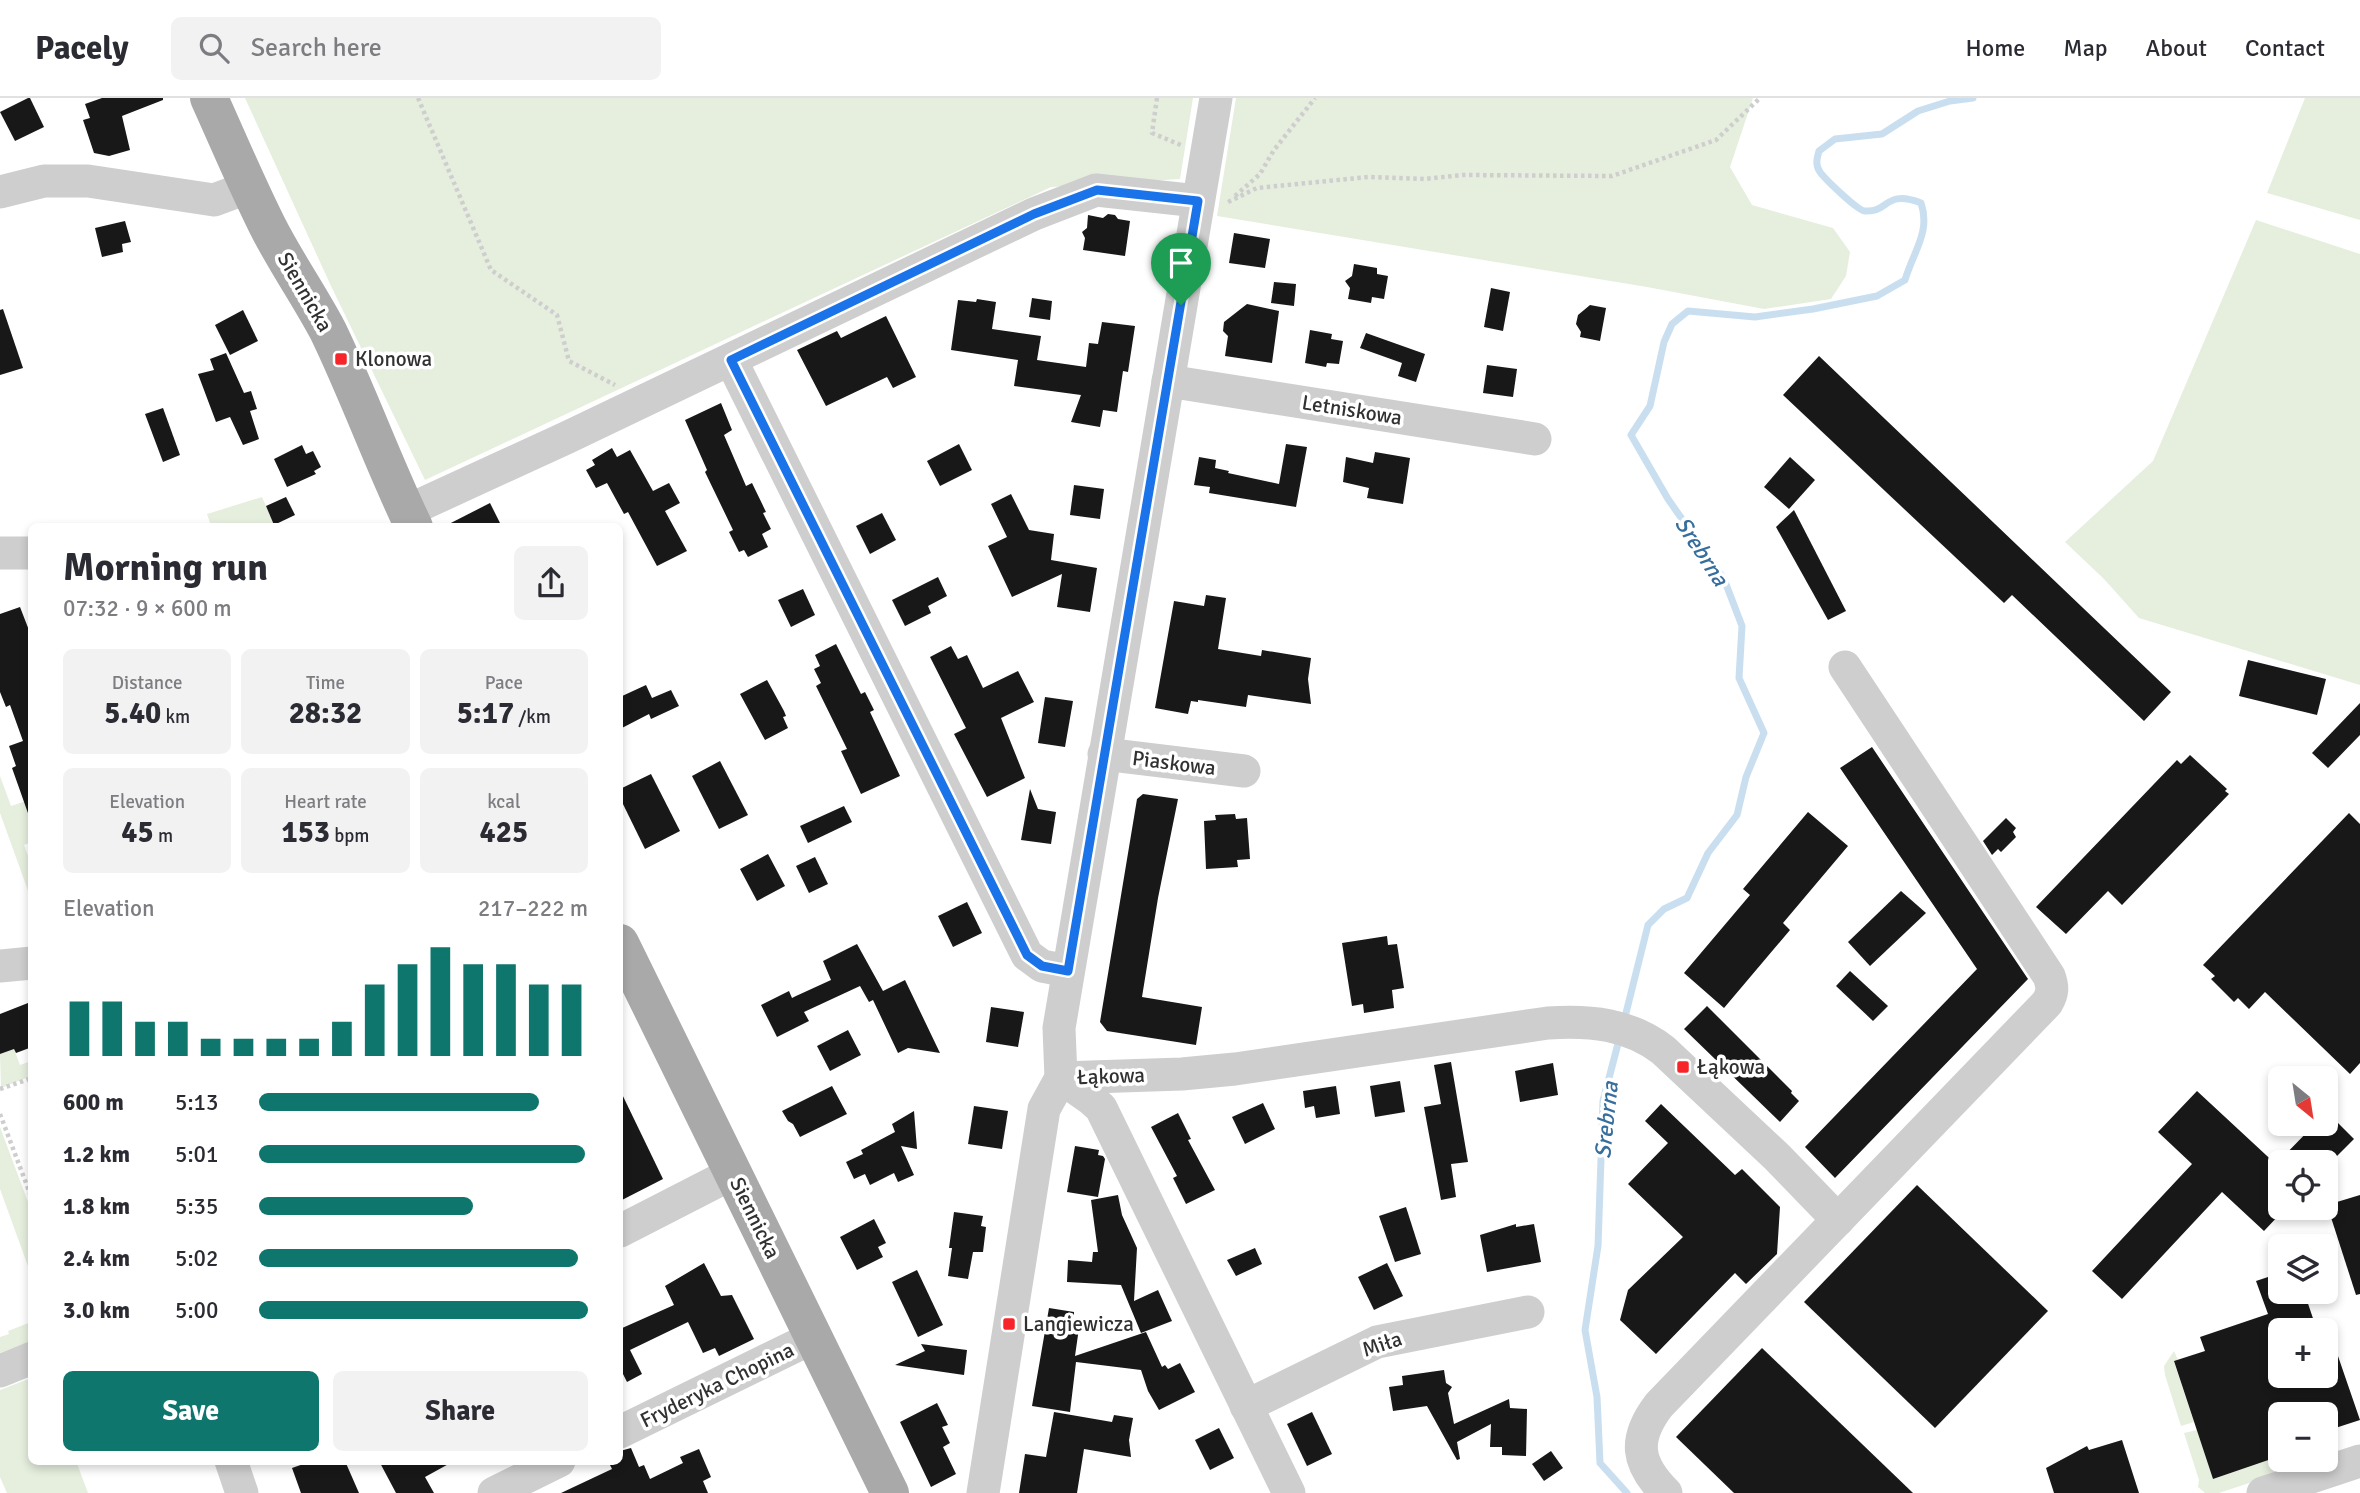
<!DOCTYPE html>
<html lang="en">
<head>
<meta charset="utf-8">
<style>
	body { margin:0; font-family:Signika,sans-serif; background:#f2f2f3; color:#2b2b33; height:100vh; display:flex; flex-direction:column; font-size:26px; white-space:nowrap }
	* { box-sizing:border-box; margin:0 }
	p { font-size:23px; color:#7c7c81 }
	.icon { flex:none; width:38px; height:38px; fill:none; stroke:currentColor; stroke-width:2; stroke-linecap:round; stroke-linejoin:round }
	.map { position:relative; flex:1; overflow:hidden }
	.side { position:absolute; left:28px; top:425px; width:595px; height:942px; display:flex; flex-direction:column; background:#fff; border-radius:10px; box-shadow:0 4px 10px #0003 }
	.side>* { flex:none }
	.needle { width:46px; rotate:150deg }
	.controls { position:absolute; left:2268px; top:968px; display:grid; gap:14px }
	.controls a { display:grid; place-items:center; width:70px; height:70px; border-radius:10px; background:#fff; box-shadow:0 4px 10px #0003; font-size:35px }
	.pin { position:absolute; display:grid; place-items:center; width:60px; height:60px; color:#fff; margin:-72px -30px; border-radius:50% 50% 50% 0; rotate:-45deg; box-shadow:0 0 7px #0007 }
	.pin .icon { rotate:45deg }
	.round { display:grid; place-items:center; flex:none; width:74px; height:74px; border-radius:10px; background:#f2f2f3 }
	.head { display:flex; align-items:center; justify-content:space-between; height:119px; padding:0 35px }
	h1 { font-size:38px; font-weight:800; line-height:52px }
	.figures { display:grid; grid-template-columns:repeat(3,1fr); gap:10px; height:119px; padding:7px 35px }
	.figures div { display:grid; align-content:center; border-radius:10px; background:#f2f2f3; text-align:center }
	.figures b { font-size:30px; font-weight:800 }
	.figures small { font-size:19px; font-weight:400 }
	.figures p { font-size:19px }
	.chart { height:196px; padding:14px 35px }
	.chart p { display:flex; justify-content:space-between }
	.chart svg { width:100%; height:126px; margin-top:7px; stroke:#0f766e; stroke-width:6 }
	.primary-button { display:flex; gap:14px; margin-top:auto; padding:14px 35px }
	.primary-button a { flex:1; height:80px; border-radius:10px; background:#0f766e; color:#fff; font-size:28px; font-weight:800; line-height:80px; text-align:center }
	.primary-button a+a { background:#f2f2f3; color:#2b2b33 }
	ul { padding:0 35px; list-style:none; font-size:23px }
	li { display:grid; grid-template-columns:112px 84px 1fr; align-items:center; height:52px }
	li i { height:18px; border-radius:9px; background:#0f766e }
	header { display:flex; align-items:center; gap:42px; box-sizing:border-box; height:98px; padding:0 35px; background:#fff; border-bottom:2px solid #e1e1e2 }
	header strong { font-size:33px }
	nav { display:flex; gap:38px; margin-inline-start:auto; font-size:24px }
	.search { width:490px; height:63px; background:#f2f2f3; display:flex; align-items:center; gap:18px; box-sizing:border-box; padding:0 24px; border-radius:10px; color:#7c7c81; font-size:26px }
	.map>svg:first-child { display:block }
	.green { fill:#e6efde }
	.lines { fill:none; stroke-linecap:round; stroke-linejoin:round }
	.stream { stroke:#c9dff0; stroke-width:7 }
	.building { fill:#181818 }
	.path { stroke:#cecece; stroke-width:4.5; stroke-dasharray:3.5 3.5; stroke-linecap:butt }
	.minor { stroke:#cecece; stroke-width:33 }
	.major { stroke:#a9a9a9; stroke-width:38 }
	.route-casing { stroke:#fff; stroke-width:14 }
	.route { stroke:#1a73e8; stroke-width:9 }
	.poi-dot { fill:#f72529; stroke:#fff; stroke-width:2.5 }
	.labels { text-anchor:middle; stroke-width:7; stroke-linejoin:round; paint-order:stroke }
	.street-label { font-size:21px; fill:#313131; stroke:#fff }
	.poi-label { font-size:21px; fill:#313131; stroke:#fff; text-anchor:start }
	.water-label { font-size:23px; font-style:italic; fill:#366f9d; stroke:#fff }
</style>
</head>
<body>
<header>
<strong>Pacely</strong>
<div class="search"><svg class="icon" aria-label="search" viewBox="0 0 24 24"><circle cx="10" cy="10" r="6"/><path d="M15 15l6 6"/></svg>Search here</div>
<nav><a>Home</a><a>Map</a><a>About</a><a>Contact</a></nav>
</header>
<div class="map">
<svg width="2360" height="1395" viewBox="0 0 2360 1395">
	<rect width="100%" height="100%" fill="#fff"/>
	<g class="green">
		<polygon points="245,0 1193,0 1180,81 1051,89 425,382 331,188"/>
		<polygon points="1236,0 1753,0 1730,69 1752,107 1833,130 1850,154 1846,178 1831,201 1764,211 1647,189 1217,118"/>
		<polygon points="2305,0 2360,0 2360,122 2267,95"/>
		<polygon points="2256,122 2360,156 2360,587 2139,520 2104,481 2065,444 2153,363"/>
		<polygon points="262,399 275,429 199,429 210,425 207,416"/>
		<polygon points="0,678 11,708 29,702 31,708 31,744 24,747 31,766 31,801 0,715"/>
		<polygon points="14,951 20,967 31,963 31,978 1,990 0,956"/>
		<polygon points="0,1029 31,1112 32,1170 29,1171 0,1091"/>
		<polygon points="31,1224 31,1243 0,1255 0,1239 9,1236 8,1233"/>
		<polygon points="2174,1253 2178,1262 2174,1264 2194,1324 2181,1328 2165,1277 2164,1268"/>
		<polygon points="31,1280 32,1363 76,1363 88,1395 7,1395 0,1379 0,1292"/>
		<polygon points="2197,1332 2213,1381 2245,1370 2270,1352 2275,1366 2288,1362 2291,1371 2219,1395 2205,1395 2198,1389 2199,1382 2184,1335"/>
	</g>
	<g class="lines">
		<g class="stream">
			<path d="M1624 923 1648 827 1664 811 1687 800 1708 755 1737 717 1746 679 1764 635 1739 580 1742 528 1724 481 1668 401 1631 337 1650 308 1664 244 1672 226 1688 213 1755 219 1813 211 1877 198 1905 182C1913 154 1931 134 1921 105 1884 91 1889 115 1865 113 1858 113 1825 81 1820 74 1815 67 1817 60 1819 53L1835 41 1882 36 1918 13 1950 3 1973 0"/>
			<polyline points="1620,938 1603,1003 1598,1148 1585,1232 1597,1299 1600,1365 1627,1395"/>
		</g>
	</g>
	<g class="building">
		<polygon points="28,0 30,0 44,29 15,43 0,14"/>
		<polygon points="102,0 163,0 163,2 122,18 130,52 109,58 94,55 83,22 90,20 85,6"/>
		<polygon points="1108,116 1115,117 1118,121 1130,123 1125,158 1083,152 1085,140 1082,134 1087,130 1088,117 1103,120"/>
		<polygon points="125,123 131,144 122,146 123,154 102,159 95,130"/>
		<polygon points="1234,135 1270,141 1265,170 1229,165"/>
		<polygon points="1354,166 1377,170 1377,176 1388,178 1384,201 1372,199 1371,205 1348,201 1350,190 1345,183 1352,178"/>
		<polygon points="1274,184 1296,186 1294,208 1271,205"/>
		<polygon points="1491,190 1510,194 1503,233 1484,229"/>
		<polygon points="1032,200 1052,203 1050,222 1029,219"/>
		<polygon points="977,201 996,204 992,231 1041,238 1037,262 1086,269 1089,245 1098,246 1102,224 1135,228 1128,274 1123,273 1117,314 1103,312 1100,329 1071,324 1081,297 1014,288 1018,262 951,252 958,202 976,204"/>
		<polygon points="1247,206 1279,213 1272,265 1225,258 1228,238 1223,233 1224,224"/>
		<polygon points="1590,207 1606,210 1600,243 1580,239 1581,234 1576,226 1578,217"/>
		<polygon points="3,211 23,270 0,277 0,212"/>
		<polygon points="243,212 258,243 230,257 215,227"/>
		<polygon points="886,218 916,279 893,290 887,279 826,308 797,252 837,233 841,240"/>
		<polygon points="1310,232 1332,236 1331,241 1343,243 1339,266 1327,265 1326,269 1305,265"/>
		<polygon points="1366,235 1425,256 1416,284 1398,278 1402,265 1360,250"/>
		<polygon points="226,255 244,295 251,293 257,311 250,313 259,341 243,347 230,319 216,324 198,276 214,272 210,261"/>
		<polygon points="1819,258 2171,594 2144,623 2012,497 2004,505 1783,297"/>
		<polygon points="1487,267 1517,271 1513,299 1483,295"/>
		<polygon points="721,305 732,332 724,337 746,388 752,385 766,414 763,415 771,431 762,436 768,449 748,459 744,452 739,454 729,434 733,432 705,374 707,372 685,322"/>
		<polygon points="163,310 180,357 163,364 145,316"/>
		<polygon points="959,346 972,372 940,388 927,363"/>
		<polygon points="1286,346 1307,349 1296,409 1209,395 1210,389 1194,387 1199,359 1216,362 1215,370 1229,373 1228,375 1279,386"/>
		<polygon points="302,347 306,356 313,353 321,369 314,373 316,376 287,389 274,361"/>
		<polygon points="612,350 617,359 630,352 653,393 669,385 680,405 665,413 687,453 657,468 628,414 624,416 607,385 596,390 586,372 595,367 592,362"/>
		<polygon points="1375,354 1410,360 1403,406 1367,400 1369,390 1343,384 1346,359 1373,365"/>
		<polygon points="1790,359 1815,382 1789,411 1764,389"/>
		<polygon points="1074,387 1104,391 1100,421 1070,417"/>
		<polygon points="1011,396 1029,432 1054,436 1051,462 1097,470 1090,514 1057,509 1062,476 1012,499 988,448 1007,439 991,406"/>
		<polygon points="286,399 295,417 274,427 266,408"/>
		<polygon points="490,405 502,429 443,429"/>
		<polygon points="1794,412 1846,513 1828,522 1776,429"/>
		<polygon points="882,415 896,442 870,456 856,428"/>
		<polygon points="938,479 947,498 928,508 931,515 905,528 892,502"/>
		<polygon points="803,491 815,517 791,529 778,502"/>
		<polygon points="1206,497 1226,500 1218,551 1261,558 1262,552 1311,560 1308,581 1311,606 1248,597 1246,609 1198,602 1198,604 1191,603 1188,616 1155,610 1174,503 1204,508"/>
		<polygon points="20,509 32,540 32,718 29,718 12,670 16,668 9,648 23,643 10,607 6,609 0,594 0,516"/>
		<polygon points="836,546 861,596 865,594 874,612 870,614 900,678 861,696 841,653 847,651 816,588 821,585 814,571 820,568 815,557"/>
		<polygon points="951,548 958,561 967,557 983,590 1018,573 1034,604 1001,620 1025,680 987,699 954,636 966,630 930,559"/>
		<polygon points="2248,562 2326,581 2317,617 2239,598"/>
		<polygon points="767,582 784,613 786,618 783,619 788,630 765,642 740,596"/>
		<polygon points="646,587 652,600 671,592 679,608 651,621 649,616 620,631 620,599"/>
		<polygon points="1045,599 1073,603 1065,649 1038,645"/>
		<polygon points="2360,605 2360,637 2328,670 2312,655"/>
		<polygon points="1872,649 2028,881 1835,1080 1805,1049 1977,871 1840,670"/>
		<polygon points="2190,657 2227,691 2225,693 2229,696 2122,807 2108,793 2066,836 2036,809 2177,662 2181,666"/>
		<polygon points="720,663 748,717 719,731 692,678"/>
		<polygon points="651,676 680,733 645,751 620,700 620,691"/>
		<polygon points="1030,691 1038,711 1056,714 1051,746 1021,742"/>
		<polygon points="1143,696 1178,701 1158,800 1142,899 1202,909 1196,947 1107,933 1100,924 1137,701"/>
		<polygon points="844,708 852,724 808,745 800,728"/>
		<polygon points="1808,714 1848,748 1783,825 1790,832 1724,910 1684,875 1750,797 1743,791"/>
		<polygon points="2349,715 2360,726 2360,965 2350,976 2265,894 2249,911 2238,900 2234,904 2211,881 2215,878 2203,867"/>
		<polygon points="1235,716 1236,721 1247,720 1250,761 1237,762 1238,769 1206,771 1204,723 1216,722 1215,717"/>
		<polygon points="2006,720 2016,730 2013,734 2016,739 2001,754 1998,751 1992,757 1983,743"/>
		<polygon points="768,756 785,788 757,803 740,771"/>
		<polygon points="815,759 828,786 809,795 796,768"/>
		<polygon points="1901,793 1926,815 1870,868 1848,844"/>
		<polygon points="967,804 982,835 953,849 938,818"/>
		<polygon points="1387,838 1388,847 1397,846 1404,890 1392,892 1394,910 1364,915 1363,906 1352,908 1342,845"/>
		<polygon points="857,846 883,893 905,882 940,955 908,950 898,955 873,902 869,904 860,888 804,914 809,923 777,939 761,907 789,893 792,900 796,898 831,882 823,863"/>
		<polygon points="1850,873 1888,908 1873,923 1836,888"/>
		<polygon points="28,905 32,914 32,949 16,955 14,951 0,956 0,916"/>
		<polygon points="1707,908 1792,993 1791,995 1799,1003 1780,1024 1684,931"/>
		<polygon points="991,909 1024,914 1018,949 986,944"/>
		<polygon points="848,932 861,957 830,973 817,948"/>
		<polygon points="1451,964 1468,1064 1451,1066 1456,1099 1441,1102 1424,1009 1441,1006 1434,967"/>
		<polygon points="1553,965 1558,997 1520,1004 1515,973"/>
		<polygon points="1400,983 1405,1014 1375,1019 1370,988"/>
		<polygon points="832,988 847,1016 800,1039 793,1026 788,1023 782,1013"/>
		<polygon points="1336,988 1340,1016 1316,1020 1314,1008 1305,1010 1303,993"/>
		<polygon points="620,992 663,1081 620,1103"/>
		<polygon points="2197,993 2280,1070 2280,1116 2264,1133 2222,1094 2122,1201 2092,1173 2192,1066 2158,1034"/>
		<polygon points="1263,1005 1275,1031 1245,1046 1232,1019"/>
		<polygon points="1661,1006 1735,1077 1742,1071 1780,1109 1777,1156 1746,1186 1735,1175 1656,1256 1620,1222 1628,1192 1683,1139 1628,1086 1668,1045 1645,1023"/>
		<polygon points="974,1008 1008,1013 1002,1051 968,1046"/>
		<polygon points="914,1013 917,1051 901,1048 914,1077 898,1084 894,1075 870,1087 865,1076 854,1081 846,1064 863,1056 861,1052 895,1034 892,1026"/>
		<polygon points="2326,1013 2354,1041 2331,1064 2278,1064 2315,1026 2326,1026"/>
		<polygon points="1178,1015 1191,1041 1188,1042 1215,1092 1186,1106 1173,1080 1177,1078 1151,1029"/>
		<polygon points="1075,1048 1099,1052 1098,1057 1103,1058 1105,1061 1098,1099 1067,1094"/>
		<polygon points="1917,1087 2048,1213 1935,1330 1804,1204"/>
		<polygon points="1118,1097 1122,1117 1137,1150 1134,1203 1158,1192 1172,1223 1141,1235 1121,1187 1067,1184 1068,1162 1092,1164 1093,1154 1098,1154 1091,1102"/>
		<polygon points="2360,1097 2360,1196 2356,1197 2327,1107"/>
		<polygon points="1406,1109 1421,1156 1395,1164 1379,1118"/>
		<polygon points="954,1114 983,1118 981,1128 986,1129 983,1154 973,1154 968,1181 948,1178 952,1150 949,1150"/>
		<polygon points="874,1121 886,1145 878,1149 883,1159 857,1172 840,1139"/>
		<polygon points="1516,1126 1516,1129 1534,1126 1541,1164 1487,1174 1480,1137"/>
		<polygon points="1255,1150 1262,1166 1236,1178 1227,1162"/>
		<polygon points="704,1165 721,1198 732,1197 754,1241 719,1258 715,1250 703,1255 688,1224 630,1252 642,1276 627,1284 620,1270 620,1231 674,1207 665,1188"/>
		<polygon points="1387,1165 1403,1198 1374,1212 1358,1179"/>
		<polygon points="917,1172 943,1227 918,1239 892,1184"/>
		<polygon points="2280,1175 2280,1194 2304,1194 2317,1232 2280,1232 2280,1278 2326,1278 2326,1233 2329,1232 2360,1322 2326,1333 2326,1316 2280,1316 2280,1358 2213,1381 2174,1263 2205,1253 2200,1239 2268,1216 2256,1183"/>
		<polygon points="1049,1210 1074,1214 1074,1222 1080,1223 1075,1258 1146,1234 1162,1269 1165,1267 1168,1271 1180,1265 1195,1294 1159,1312 1148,1293 1141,1272 1076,1264 1070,1314 1032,1308"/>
		<polygon points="921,1246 967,1252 964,1277 895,1267 925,1253"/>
		<polygon points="1762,1250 1913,1395 1734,1395 1676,1339"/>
		<polygon points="1444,1272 1446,1285 1452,1289 1448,1295 1454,1326 1509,1301 1510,1310 1527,1311 1526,1358 1502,1357 1502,1349 1490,1349 1491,1326 1457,1344 1460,1361 1457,1362 1427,1308 1393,1313 1389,1289 1403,1287 1402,1278"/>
		<polygon points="937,1305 948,1327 942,1329 950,1345 943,1349 956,1376 931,1389 900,1324"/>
		<polygon points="1054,1314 1112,1324 1114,1317 1133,1320 1129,1342 1131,1359 1084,1351 1077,1395 1019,1395 1025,1356 1046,1359"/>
		<polygon points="1312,1314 1332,1356 1307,1368 1287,1326"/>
		<polygon points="1219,1330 1234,1360 1210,1372 1195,1342"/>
		<polygon points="2122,1342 2139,1395 2054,1395 2046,1370 2087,1348 2089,1352"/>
		<polygon points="631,1350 639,1369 644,1367 650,1381 683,1365 680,1359 699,1351 711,1379 703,1383 708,1395 561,1395 612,1371 608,1363 620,1363 620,1353"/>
		<polygon points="1551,1353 1563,1370 1544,1383 1532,1366"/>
		<polygon points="312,1363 345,1363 359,1395 301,1395 292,1370"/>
		<polygon points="379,1363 454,1363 425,1379 434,1395 396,1395"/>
	</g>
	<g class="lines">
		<g class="path">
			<polyline points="418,0 491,172 557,217 569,263 615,287"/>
			<polyline points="1157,0 1152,35 1183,48"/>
			<polyline points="1235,98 1260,76 1274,52 1315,0"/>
			<polyline points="1228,104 1257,90 1368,79 1424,81 1463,77 1612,78 1716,42 1760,0"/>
			<polyline points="0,991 32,980"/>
			<polyline points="0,1016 32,1101"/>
		</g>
		<g class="minor">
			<polyline points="0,94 44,83 88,83 214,102 249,89"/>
			<polyline points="731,262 1027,857 1042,868 1068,873"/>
			<polyline points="1168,283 1535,341"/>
			<polyline points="407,413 566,340 1034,116 1096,92 1198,103"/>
			<polyline points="0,455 32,455"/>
			<polyline points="1104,656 1244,673"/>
			<polyline points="0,868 32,865"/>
			<path d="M1061 980 1182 976 1235 971 1548 925C1590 922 1629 926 1663 952L1777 1059 1838 1122"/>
			<polyline points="1061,980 1091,1001 1101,1010 1289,1395"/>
			<polyline points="620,1133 733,1075"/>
			<polyline points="0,1273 32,1260"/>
			<polyline points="1246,1308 1377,1244 1528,1214"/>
			<polyline points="620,1334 814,1239"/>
			<polyline points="231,1363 242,1395"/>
			<polyline points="494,1395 559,1363"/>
			<polyline points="983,1395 1044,1011 1061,980 1059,930 1216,0"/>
			<path d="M1666 1395C1636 1365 1633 1341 1659 1307L2047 905C2053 895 2053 889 2049 878L1845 569"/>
			<polyline points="2263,1395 2360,1363"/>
		</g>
		<g class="major">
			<path d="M209 0C228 42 246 85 267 127 285 163 309 197 328 233 359 297 383 365 414 429"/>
			<polyline points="620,845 890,1395"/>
		</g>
	</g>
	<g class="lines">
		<g class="route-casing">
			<polygon id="route" points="1097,92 1198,103 1068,873 1042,868 1027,857 731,262 1034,116"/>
		</g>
		<use href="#route" class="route"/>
	</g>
	<g class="poi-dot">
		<rect x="334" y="254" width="14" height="14" rx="3.5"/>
		<rect x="1676" y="962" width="14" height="14" rx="3.5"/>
		<rect x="1002" y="1219" width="14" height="14" rx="3.5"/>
	</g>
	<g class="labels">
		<g class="street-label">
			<text transform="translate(305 194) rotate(60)" y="7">Siennicka</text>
			<text transform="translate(1352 312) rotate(9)" y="7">Letniskowa</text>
			<text transform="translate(1174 665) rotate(7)" y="7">Piaskowa</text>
			<text transform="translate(1111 978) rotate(-2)" y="7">Łąkowa</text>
			<text transform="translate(755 1120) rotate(64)" y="7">Siennicka</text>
			<text transform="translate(1382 1246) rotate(-18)" y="7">Miła</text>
			<text transform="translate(717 1287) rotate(-26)" y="7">Fryderyka Chopina</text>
		</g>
		<g class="poi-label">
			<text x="355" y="268">Klonowa</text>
			<text x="1697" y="976">Łąkowa</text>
			<text x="1023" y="1233">Langiewicza</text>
		</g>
		<g class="water-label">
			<text transform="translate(1702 453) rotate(57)" y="8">Srebrna</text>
			<text transform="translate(1606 1022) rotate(-84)" y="8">Srebrna</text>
		</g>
	</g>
</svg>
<div class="controls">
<a><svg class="needle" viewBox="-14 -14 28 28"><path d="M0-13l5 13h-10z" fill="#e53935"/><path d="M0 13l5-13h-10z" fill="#7c7c81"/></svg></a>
<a><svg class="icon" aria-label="locate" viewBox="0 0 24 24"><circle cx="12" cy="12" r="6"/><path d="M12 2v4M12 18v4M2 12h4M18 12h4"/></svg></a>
<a><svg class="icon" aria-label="layers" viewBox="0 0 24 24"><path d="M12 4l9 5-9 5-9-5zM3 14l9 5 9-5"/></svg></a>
<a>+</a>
<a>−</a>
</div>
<div class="pin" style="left:1181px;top:207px;background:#1e9e55"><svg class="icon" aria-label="arrive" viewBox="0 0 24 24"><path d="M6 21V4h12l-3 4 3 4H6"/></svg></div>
<section class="side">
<div class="head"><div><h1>Morning run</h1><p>07:32 · 9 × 600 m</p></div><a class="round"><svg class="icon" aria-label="share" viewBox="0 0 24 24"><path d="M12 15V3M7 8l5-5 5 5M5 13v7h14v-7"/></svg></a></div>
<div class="figures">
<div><p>Distance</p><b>5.40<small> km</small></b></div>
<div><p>Time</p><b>28:32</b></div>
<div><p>Pace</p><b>5:17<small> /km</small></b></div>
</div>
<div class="figures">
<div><p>Elevation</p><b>45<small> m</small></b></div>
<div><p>Heart rate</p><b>153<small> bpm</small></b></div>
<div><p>kcal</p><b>425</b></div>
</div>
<div class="chart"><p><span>Elevation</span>217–222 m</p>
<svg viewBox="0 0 160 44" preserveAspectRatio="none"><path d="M5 44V25M15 44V25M25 44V32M35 44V32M45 44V38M55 44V38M65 44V38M75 44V38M85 44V32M95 44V19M105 44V12M115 44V6M125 44V12M135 44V12M145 44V19M155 44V19"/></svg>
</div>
<ul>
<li><b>600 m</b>5:13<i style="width:85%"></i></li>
<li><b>1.2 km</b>5:01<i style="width:99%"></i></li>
<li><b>1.8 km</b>5:35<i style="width:65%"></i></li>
<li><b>2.4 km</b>5:02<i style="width:97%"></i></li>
<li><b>3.0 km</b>5:00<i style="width:100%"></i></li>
</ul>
<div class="primary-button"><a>Save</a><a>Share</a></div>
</section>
</div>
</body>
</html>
